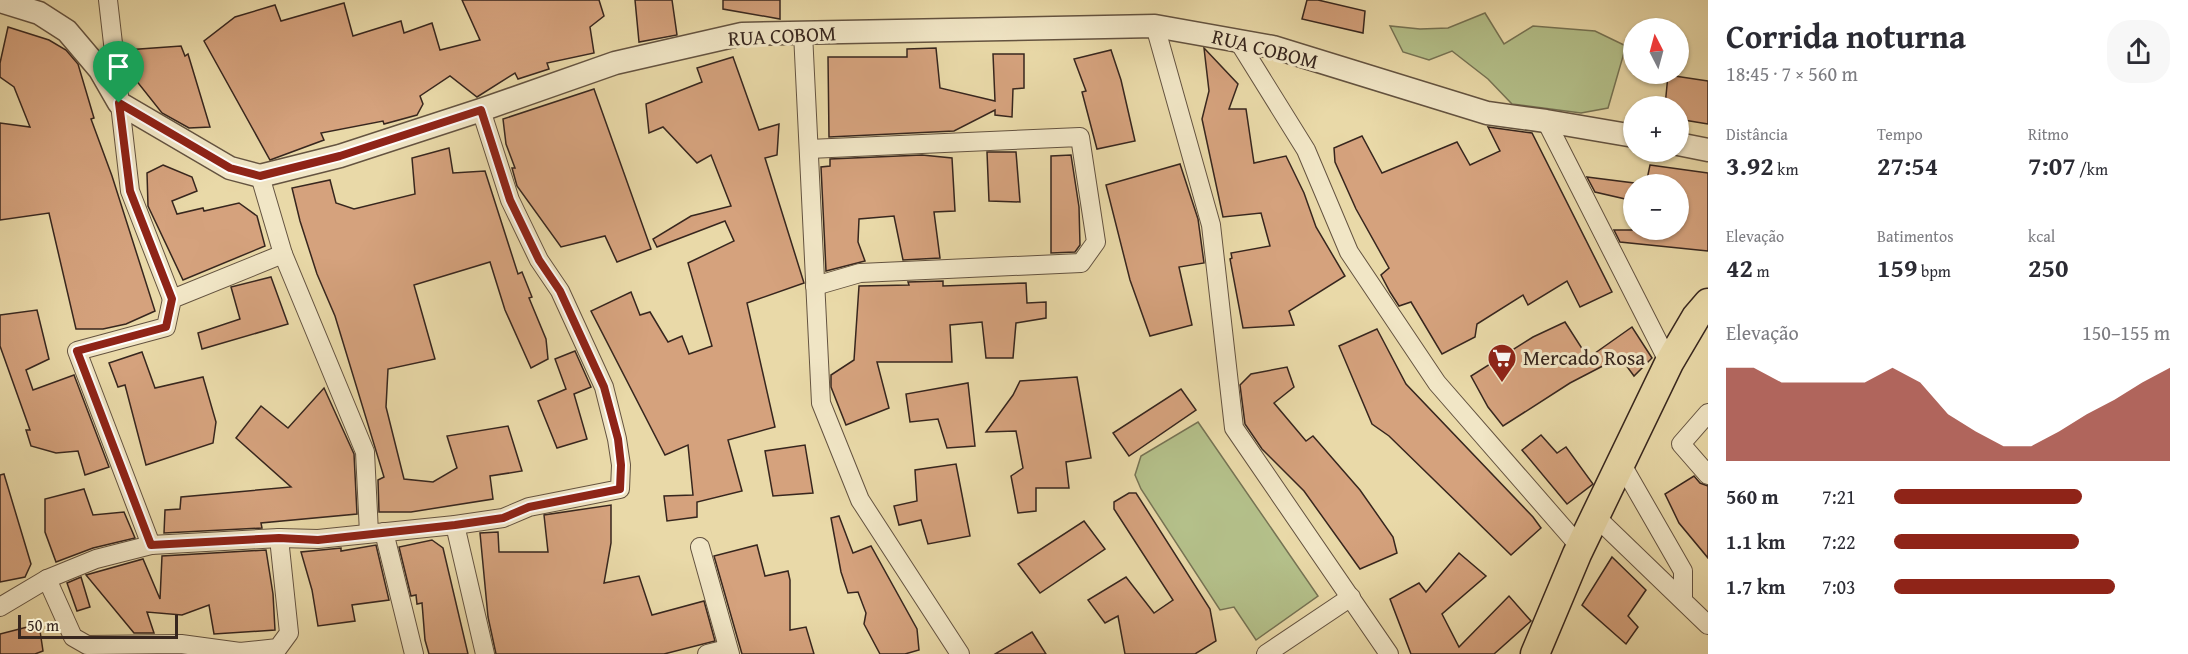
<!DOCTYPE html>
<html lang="pt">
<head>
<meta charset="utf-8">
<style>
	body { margin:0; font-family:"Gentium Book Plus",serif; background:#f7f7f7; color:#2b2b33; height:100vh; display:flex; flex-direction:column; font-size:22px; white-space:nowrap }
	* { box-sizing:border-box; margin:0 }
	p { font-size:20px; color:#7c7c81 }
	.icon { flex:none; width:33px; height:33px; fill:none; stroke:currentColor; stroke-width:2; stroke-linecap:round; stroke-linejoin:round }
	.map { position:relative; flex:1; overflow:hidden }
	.panel { display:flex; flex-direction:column; background:#fff; width:480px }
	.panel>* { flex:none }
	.needle { width:39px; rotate:354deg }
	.controls { position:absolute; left:1623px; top:18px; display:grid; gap:12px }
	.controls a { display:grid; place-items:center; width:66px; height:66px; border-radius:50%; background:#fff; box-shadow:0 2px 4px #0004; font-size:30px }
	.scale { position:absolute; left:18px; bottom:15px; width:160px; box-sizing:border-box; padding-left:6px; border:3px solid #37261e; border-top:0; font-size:16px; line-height:21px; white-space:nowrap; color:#37261e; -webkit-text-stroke:4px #f1e6c6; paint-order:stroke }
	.pin { position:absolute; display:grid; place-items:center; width:51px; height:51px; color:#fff; margin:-62px -26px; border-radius:50% 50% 50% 0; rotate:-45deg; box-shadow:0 0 6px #0007 }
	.pin .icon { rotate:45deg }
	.round { display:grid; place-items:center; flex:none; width:63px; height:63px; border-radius:24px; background:#f7f7f7 }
	.summary { display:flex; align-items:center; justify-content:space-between; height:102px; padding:0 18px }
	h1 { font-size:33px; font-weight:600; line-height:45px }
	.stats { display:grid; grid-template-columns:repeat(3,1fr); gap:9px; height:102px; padding:6px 18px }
	.stats div { display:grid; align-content:center }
	.stats b { font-size:26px; font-weight:600 }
	.stats small { font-size:16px; font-weight:400 }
	.stats p { font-size:16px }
	.chart { height:168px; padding:12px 18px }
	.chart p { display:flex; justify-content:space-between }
	.chart svg { width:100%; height:108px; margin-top:6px; fill:#8f2418; opacity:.7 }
	ul { padding:0 18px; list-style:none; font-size:20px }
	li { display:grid; grid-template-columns:96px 72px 1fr; align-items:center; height:45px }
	li i { height:15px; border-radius:8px; background:#8f2418 }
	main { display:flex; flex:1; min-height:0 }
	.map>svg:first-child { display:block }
	.green { fill:#b4c08a; stroke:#767354; stroke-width:1.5 }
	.building { fill:#d5a27d; stroke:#37261e; stroke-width:1.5 }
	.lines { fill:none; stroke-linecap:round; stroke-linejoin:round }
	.minor-casing { stroke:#645340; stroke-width:20 }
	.tertiary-casing { stroke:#645340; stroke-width:25 }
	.primary-casing { stroke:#37261e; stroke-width:31 }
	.minor { stroke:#f1e6c6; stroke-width:18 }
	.tertiary { stroke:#f1e6c6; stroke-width:22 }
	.primary { stroke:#e9d9a8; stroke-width:28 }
	.route-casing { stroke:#fff; stroke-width:12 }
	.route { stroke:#8f2418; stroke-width:8 }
	.labels { text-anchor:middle; stroke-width:6; stroke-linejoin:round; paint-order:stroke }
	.street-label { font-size:21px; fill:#37261e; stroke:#f1e6c6 }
	.poi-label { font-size:21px; fill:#37261e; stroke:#f1e6c6; text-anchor:start }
</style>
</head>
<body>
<main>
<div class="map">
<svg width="1708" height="654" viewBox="0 0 1708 654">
	<rect width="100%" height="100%" fill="#e9d9a8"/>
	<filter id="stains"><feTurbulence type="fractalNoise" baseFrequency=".00333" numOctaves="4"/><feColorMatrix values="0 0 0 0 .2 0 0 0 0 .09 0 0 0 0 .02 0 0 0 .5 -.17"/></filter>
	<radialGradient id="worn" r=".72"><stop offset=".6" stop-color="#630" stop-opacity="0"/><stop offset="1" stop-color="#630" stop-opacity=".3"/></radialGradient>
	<g class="green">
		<polygon points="1485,13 1504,44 1533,26 1595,31 1626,46 1608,108 1581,113 1512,104 1488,79 1452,51 1429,60 1403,52 1390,26 1420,29 1448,28"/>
		<polygon points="1198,422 1318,596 1256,640 1234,607 1220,610 1141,489 1135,475 1141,456"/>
	</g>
	<g class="building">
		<polygon points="462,0 599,0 604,16 590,27 594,53 547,63 549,69 518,79 515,73 477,97 450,76 420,96 423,104 417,115 384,124 383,121 321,133 324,140 270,160 204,41 235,17 275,5 281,21 344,3 353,36 401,21 404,33 432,23 440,50 480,40"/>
		<polygon points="635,0 672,0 677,35 639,42"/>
		<polygon points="723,0 780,0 780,19 723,9"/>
		<polygon points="1307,0 1318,0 1365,11 1363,33 1302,19"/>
		<polygon points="8,27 49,40 66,50 78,64 94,118 91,119 112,176 155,311 126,324 103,329 76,329 49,213 0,220 0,123 30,127 14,87 0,77 0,63"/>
		<polygon points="181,46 185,56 188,54 210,127 189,128 162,113 131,74 126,50"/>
		<polygon points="936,48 940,88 995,101 993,54 1024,54 1024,88 1013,89 1012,117 995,115 995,110 954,131 829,137 828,57 907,57 907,49"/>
		<polygon points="1204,48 1238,84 1229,109 1246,109 1254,163 1286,156 1304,193 1316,227 1345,276 1289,311 1294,325 1243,328 1230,259 1232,258 1231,253 1270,246 1261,213 1223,217 1202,119 1209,91"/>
		<polygon points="1111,50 1121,80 1135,141 1097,149 1082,92 1086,91 1074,59"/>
		<polygon points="733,57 759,130 779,124 777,155 765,158 804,283 747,303 775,427 728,440 742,491 697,502 697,517 667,521 664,496 693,495 688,445 665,455 591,311 631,292 640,315 650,312 668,342 682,336 689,354 712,346 688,263 734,241 725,221 657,247 653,239 691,216 731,206 711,155 697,163 663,127 649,133 646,104 702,82 697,68"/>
		<polygon points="1668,75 1708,81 1708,124 1678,119 1678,106 1665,106"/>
		<polygon points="594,89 651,249 617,262 605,236 561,247 517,186 512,168 515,168 506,144 503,119"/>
		<polygon points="1488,127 1532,133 1612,292 1580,307 1567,281 1528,305 1523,295 1477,324 1475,337 1442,354 1411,302 1399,306 1390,292 1381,275 1389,268 1356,209 1335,162 1334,148 1362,136 1382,173 1457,142 1470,165 1500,151"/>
		<polygon points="449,148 453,173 485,171 518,274 522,272 532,297 529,298 546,339 548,359 531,368 505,310 490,262 414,285 435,359 388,369 386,407 404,479 433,482 457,468 447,436 508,426 522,471 490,476 493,499 411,512 379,512 378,480 384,477 335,316 317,274 300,221 292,188 330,180 336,203 354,209 415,194 412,158"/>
		<polygon points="987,152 1016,152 1020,202 989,201"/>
		<polygon points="922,155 952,158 955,211 934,212 940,258 903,260 894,216 859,219 858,242 865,261 826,271 821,167 830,166 830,159"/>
		<polygon points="1071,155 1079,207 1080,245 1075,252 1051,253 1051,156"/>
		<polygon points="1180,164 1198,219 1204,263 1179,267 1192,325 1150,336 1130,280 1106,185"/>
		<polygon points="163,165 192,177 197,191 172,201 177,214 203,208 204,211 239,203 257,216 265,246 183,280 148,206 147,173"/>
		<polygon points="1650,165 1708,173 1708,251 1620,242 1614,230 1678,230 1678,184 1646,184"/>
		<polygon points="1587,177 1634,183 1634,201 1595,192"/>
		<polygon points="271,277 288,324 202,349 198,333 240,319 231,287"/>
		<polygon points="943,281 943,286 1026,283 1027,303 1046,302 1046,318 1016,323 1013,358 986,358 982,322 950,325 952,362 877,362 889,408 846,425 831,387 831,375 854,360 859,286 909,285 908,282"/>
		<polygon points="37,310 49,359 26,370 33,390 74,375 109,467 85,475 78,451 56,453 31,446 26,430 30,430 0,346 0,315"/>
		<polygon points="1565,322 1588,358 1632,327 1652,358 1634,376 1620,357 1570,383 1503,426 1488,407 1471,376 1533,337"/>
		<polygon points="1377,329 1406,384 1533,517 1541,528 1511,555 1389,436 1372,424 1339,346"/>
		<polygon points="575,351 591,387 574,394 587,439 557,448 538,401 566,389 555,359"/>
		<polygon points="142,352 155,388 203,377 216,422 213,443 146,465 125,385 118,387 109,363"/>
		<polygon points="1287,367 1294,387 1274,403 1306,441 1313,436 1360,490 1393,537 1397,553 1360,569 1304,491 1262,449 1245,424 1240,385 1251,374"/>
		<polygon points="1077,377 1091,458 1066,462 1069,488 1036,488 1036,511 1018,513 1011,476 1023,468 1016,431 986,432 1013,395 1020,381"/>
		<polygon points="968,383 975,446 947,448 938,419 910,422 906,394"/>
		<polygon points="324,388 354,454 357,514 261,523 262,528 164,533 165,510 180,509 181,497 291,487 236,438 261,406 288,428"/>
		<polygon points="1181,389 1196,410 1129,456 1113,433"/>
		<polygon points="1541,435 1557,453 1566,447 1593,484 1567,504 1522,450"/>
		<polygon points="805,445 813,493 773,496 765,451"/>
		<polygon points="956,464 970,536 928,544 921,520 899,525 894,506 917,501 915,470"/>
		<polygon points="4,474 31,564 25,577 0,582 0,475"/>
		<polygon points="1694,476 1700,483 1708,486 1708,558 1679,523 1665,494"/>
		<polygon points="84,489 93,515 124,512 135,538 93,548 56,562 45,532 45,499"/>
		<polygon points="1129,493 1136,493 1210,609 1216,641 1195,654 1125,654 1118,616 1105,623 1088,600 1126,577 1154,613 1173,600 1114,509 1114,502"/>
		<polygon points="611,505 611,543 604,583 639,576 652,615 704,601 715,641 664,654 496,654 488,617 480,533 498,532 499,552 548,552 544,515"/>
		<polygon points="839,516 853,553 871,546 917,629 919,650 905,654 880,654 864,624 866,613 858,592 848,593 841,572 831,518"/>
		<polygon points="1084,521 1105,549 1040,593 1018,564"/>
		<polygon points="432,540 443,548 468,654 429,654 425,640 422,603 417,604 416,595 411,596 399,547"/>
		<polygon points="376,545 389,600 352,605 355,621 318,626 312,590 301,552 341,548 341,551"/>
		<polygon points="757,545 765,576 788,571 790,580 790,630 806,627 814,654 742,654 714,556"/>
		<polygon points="266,550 273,594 275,630 214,634 209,605 182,615 147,612 154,633 134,633 86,575 143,559 160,599 162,556"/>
		<polygon points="1459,553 1486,576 1442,614 1459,647 1509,596 1531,621 1494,654 1411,654 1390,599 1419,583 1426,592"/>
		<polygon points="1612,557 1646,590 1628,616 1638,627 1626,644 1582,605"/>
		<polygon points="81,577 90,607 77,611 67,583"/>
		<polygon points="39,624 43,651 35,654 0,654 0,634"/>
		<polygon points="1032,632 1046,654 995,654"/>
	</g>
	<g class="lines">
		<g class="minor-casing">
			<g id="minor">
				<polyline points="108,0 130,191 172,299"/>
				<polyline points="1155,26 1211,225 1234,428 1389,654"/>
				<polyline points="803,33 821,403 860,500 960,654"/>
				<polyline points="1237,39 1306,150 1349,252 1437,383 1580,547"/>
				<polyline points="1546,121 1669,363"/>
				<polyline points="809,149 1080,137 1096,242 1081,263 860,273 815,286"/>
				<polyline points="260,176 283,254 365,452 369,533"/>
				<polyline points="1708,413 1681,444 1708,475"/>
				<polyline points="1621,463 1683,571 1683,600"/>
				<polyline points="1595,516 1708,625"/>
				<polyline points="455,525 485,654"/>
				<polyline points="384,532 414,654"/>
				<polyline points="151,545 77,351 166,327 172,299 283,254"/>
				<polyline points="700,547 730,654"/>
				<polyline points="47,579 73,637 87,645 181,644 240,652 278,648 289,633 279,538"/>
				<polyline points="0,607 47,579 96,559 151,545 279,538 318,539 455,525 503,518 529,507 620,489 621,465 617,439 604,387 560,291 539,260 510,200 481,110"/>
				<polyline points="707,654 727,649"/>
				<polyline points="1266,654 1351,597"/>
			</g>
		</g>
		<g class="tertiary-casing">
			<g id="tertiary">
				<polyline points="0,1 39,13 67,31 100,70 119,103 230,168 260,176 340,156 481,110 615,63 742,34 1155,26 1273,47 1487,113 1546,121 1634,136"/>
				<polyline points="1678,144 1708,150"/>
			</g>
		</g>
		<g class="primary-casing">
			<polyline id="primary" points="1535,654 1577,554 1669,363 1696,317 1708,303"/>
		</g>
		<use href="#minor" class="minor"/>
		<use href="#tertiary" class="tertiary"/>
		<use href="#primary" class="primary"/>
	</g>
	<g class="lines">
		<g class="route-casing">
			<polygon id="route" points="119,103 230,168 260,176 340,156 481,110 510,200 539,260 560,291 604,387 618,439 621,465 620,489 529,507 503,518 455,525 318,540 279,538 151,545 77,351 166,327 172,299 130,191"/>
		</g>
		<use href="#route" class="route"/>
	</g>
	<defs>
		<g id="supermarket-pin" transform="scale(1.5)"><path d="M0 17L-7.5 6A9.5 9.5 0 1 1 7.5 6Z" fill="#8f2418" stroke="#f1e6c6"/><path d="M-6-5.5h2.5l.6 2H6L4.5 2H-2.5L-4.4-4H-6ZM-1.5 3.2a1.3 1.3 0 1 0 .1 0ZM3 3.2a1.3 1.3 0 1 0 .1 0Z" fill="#fff"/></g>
	</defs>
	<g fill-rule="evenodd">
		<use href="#supermarket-pin" x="1502" y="358"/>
	</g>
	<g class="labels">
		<g class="street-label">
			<text transform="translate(782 36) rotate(-3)" y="7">RUA COBOM</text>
			<text transform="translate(1265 49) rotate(14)" y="7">RUA COBOM</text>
		</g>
		<g class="poi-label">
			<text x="1523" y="365">Mercado Rosa</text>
		</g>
	</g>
	<rect width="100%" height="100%" filter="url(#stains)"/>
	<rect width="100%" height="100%" fill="url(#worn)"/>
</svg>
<div class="controls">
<a><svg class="needle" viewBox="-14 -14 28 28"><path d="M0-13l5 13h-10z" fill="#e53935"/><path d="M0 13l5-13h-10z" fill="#7c7c81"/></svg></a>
<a>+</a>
<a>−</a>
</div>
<div class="scale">50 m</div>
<div class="pin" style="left:119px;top:103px;background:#1e9e55"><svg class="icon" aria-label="arrive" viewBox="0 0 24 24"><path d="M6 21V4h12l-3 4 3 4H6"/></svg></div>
</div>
<section class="panel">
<div class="summary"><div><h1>Corrida noturna</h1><p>18:45 · 7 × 560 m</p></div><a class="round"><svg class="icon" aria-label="share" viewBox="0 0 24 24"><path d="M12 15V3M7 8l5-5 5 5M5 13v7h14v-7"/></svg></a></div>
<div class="stats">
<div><p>Distância</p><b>3.92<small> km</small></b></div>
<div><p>Tempo</p><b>27:54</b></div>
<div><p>Ritmo</p><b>7:07<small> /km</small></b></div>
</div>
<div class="stats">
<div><p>Elevação</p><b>42<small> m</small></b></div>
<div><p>Batimentos</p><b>159<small> bpm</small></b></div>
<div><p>kcal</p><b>250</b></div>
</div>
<div class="chart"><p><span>Elevação</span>150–155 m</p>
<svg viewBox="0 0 160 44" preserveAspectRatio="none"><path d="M0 44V6L10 6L20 12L30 12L40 12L50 12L60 6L70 12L80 25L90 32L100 38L110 38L120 32L130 25L140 19L150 12L160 6V44z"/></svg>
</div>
<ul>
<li><b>560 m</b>7:21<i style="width:68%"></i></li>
<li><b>1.1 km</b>7:22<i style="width:67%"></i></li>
<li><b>1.7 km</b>7:03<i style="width:80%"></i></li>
</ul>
</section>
</main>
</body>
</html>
